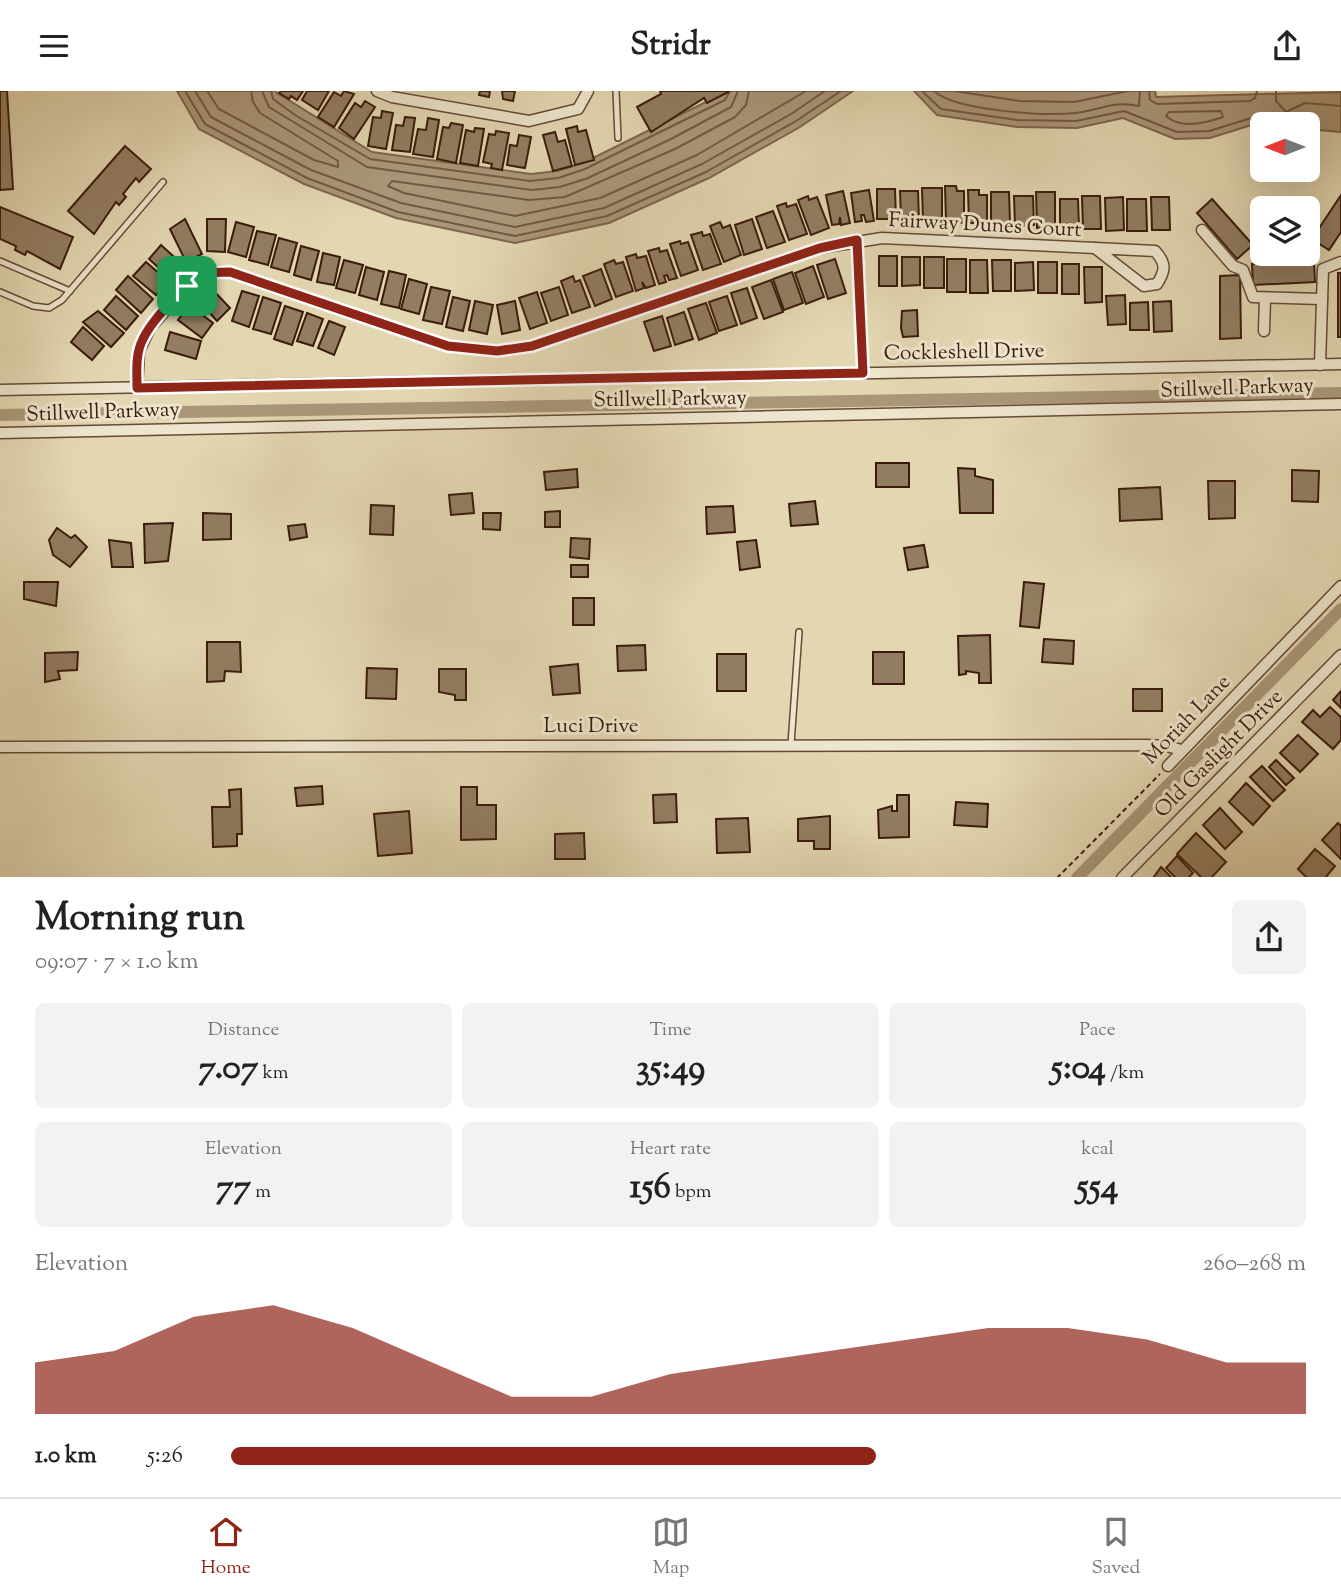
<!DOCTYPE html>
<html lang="en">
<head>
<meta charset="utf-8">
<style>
	body { margin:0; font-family:"Sorts Mill Goudy",serif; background:#f2f2f2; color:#222; height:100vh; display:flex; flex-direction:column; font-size:26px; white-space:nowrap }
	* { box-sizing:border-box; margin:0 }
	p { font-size:23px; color:#767676 }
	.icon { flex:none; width:38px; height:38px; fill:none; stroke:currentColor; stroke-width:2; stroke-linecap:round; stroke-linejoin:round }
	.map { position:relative; height:786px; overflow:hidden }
	.details { display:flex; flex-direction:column; background:#fff; flex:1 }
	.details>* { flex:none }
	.needle { width:46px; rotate:270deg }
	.tools { position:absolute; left:1250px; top:21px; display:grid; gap:14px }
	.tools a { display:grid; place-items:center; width:70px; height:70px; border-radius:10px; background:#fff; box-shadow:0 7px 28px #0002; font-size:35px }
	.pin { position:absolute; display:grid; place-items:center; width:60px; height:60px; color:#fff; margin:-30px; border-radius:14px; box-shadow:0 4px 10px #0006 }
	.round { display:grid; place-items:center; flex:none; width:74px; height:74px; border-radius:10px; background:#f2f2f2 }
	.headline { display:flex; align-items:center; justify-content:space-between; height:119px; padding:0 35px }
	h1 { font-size:38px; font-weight:700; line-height:52px }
	.figures { display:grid; grid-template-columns:repeat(3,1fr); gap:10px; height:119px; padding:7px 35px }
	.figures div { display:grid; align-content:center; border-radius:10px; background:#f2f2f2; text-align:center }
	.figures b { font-size:35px; font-weight:700 }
	.figures small { font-size:19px; font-weight:400 }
	.figures p { font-size:19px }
	.chart { height:196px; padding:14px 35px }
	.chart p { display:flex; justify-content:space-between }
	.chart svg { width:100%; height:126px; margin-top:7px; fill:#8f2418; opacity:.7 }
	ul { padding:0 35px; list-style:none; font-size:23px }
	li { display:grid; grid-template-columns:112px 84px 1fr; align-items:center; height:52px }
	li i { height:18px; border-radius:9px; background:#8f2418 }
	header { display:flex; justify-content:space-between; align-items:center; height:91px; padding:0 35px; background:#fff; font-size:32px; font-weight:700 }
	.menu { display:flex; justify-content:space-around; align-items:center; height:98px; border-top:2px solid #e0e0e0; background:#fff; font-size:19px; color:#767676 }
	.menu a { display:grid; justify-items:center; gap:4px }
	.menu .selected { color:#8f2418 }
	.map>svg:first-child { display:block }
	.water { fill:#aa977a; stroke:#7e654e; stroke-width:2 }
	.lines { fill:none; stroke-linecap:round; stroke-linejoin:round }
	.shore { stroke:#725943; stroke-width:2 }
	.canal { stroke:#aa977a; stroke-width:12 }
	.building { fill:#927d62; stroke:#3b1b0c; stroke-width:2 }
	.service-casing { stroke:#654a36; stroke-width:8 }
	.minor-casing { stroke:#654a36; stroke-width:13 }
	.path { stroke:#3b1b0c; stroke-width:2; stroke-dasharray:5 3.5; stroke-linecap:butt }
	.service { stroke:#ede5cd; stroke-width:5 }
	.minor { stroke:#ede5cd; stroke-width:10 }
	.route-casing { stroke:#fff; stroke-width:14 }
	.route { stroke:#8f2418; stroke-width:9 }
	.labels { text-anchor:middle; stroke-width:6; stroke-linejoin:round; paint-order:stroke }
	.street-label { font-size:21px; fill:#3b1b0c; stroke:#ede5cd }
</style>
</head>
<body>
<header><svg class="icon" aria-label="menu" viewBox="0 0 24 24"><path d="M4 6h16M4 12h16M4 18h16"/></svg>Stridr<svg class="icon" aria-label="share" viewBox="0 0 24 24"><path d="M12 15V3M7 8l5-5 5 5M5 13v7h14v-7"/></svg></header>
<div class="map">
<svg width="1341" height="787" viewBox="0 0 1341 787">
	<rect width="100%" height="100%" fill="#e3d7b2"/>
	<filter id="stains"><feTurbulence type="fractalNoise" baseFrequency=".00286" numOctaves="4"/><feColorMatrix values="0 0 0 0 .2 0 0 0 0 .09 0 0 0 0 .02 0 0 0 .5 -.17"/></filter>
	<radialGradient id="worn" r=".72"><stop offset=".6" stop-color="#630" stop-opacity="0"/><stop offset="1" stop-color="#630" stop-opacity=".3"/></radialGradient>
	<g class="water">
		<polygon points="177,0 274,0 372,61 531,83 557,80 583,72 728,0 853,0 800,36 709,87 609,132 515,152 396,127 304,93 199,38"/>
		<polygon points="914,0 1155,0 1156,6 1341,1 1341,41 1307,38 1307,33 1258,32 1210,47 1175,48 1123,27 1077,37 1017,36 937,24"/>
	</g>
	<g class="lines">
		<g class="shore">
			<polyline points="185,0 205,33 307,87 398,121 515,145 607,125 706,81 796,30 841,0"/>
			<polyline points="195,0 211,26 311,79 401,112 515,136 604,117 702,73 791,23 825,0"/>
			<polyline points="207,0 219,18 314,69 338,76 338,70 260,22 253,11 251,0"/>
			<polyline points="262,0 269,16 367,76 532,99 560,96 588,87 671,48 731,16 738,0"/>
			<polyline points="271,0 273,8 295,24 370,68 530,90 558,87 585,78 725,9 729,2"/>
			<polyline points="749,0 746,14 735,26 675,58 565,106 529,109 392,90 388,95 404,102 515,125 600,107 697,64 806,0"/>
			<polyline points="922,0 941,18 1017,29 1076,30 1124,20 1177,41 1209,40 1258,25 1265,27 1269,33"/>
			<path d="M934 0C956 20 1045 25 1076 22 1101 19 1113 9 1139 15L1140 0"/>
			<polyline points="954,0 1019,10 1074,11 1128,0"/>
			<polyline points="1149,0 1150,9 1157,13 1250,10 1255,7 1257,0"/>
			<polyline points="1276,0 1276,10 1286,21 1305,12 1341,15"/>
			<path d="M1221 20 1223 26C1206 32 1180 38 1166 25L1169 21Z"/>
		</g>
		<g class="canal">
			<polyline points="0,324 1341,302"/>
			<polyline points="1077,787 1341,518"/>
		</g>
	</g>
	<g class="building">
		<polygon points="0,0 7,0 13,98 0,99"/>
		<polygon points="281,0 303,0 297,9 291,5 289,8 279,2"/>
		<polygon points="307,0 329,0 318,19 302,9"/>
		<polygon points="344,0 354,3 334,36 318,26 334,1 341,5"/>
		<polygon points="480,0 490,0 489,6 479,4"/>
		<polygon points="502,0 515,0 513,10 503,8"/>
		<polygon points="660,0 730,0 707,12 704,7 651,41 637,16 661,3"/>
		<polygon points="365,10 375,16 354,48 339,37 355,12 361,16"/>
		<polygon points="382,20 393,22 386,58 368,55 373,26 381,27"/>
		<polygon points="405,26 415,27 410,61 392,59 396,34 403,35"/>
		<polygon points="428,27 439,29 433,66 413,63 418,38 426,39"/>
		<polygon points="451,32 463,34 456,72 437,68 443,36 449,37"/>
		<polygon points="577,35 578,41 586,39 594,69 575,74 566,38"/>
		<polygon points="475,37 484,38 478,75 460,72 466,39 474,41"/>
		<polygon points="496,40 509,42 502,79 491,77 492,73 483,71 489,43 495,44"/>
		<polygon points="555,41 558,51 565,49 572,75 553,80 543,44"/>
		<polygon points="519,44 531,46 525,77 507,74 510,54 517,55"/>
		<polygon points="125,55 151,78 139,91 136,87 123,103 126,106 119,114 116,111 94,143 68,120"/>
		<polygon points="945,95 956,95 957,100 964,100 964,132 946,130"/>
		<polygon points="922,97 942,97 942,130 923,130"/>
		<polygon points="877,98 895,98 896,128 877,128"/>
		<polygon points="869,99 874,130 866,131 864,124 861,124 862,130 855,131 851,102"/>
		<polygon points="968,99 979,99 979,104 987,104 987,132 969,132"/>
		<polygon points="843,100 850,132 841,134 840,126 839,133 832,134 826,104"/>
		<polygon points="900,100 918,100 919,129 910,129 910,123 908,127 901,128"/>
		<polygon points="991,101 1009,101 1010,133 991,133"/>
		<polygon points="1036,101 1055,101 1055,136 1037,137"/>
		<polygon points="1341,104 1341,141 1329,159 1312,148"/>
		<polygon points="808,105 809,109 817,106 829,137 811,144 798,109"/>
		<polygon points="1014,105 1033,105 1034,134 1015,135"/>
		<polygon points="1082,105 1100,105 1101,138 1083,138"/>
		<polygon points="1123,106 1124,139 1106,140 1105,107"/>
		<polygon points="1151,106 1169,106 1170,139 1152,139"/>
		<polygon points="1060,108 1078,108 1079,137 1060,138"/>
		<polygon points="1127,108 1146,108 1147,140 1127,140"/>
		<polygon points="1212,108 1253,154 1237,168 1197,122"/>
		<polygon points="786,112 787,116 796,113 807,143 789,149 777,115"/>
		<polygon points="0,116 73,146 60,178 27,160 25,164 15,159 16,155 0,148"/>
		<polygon points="773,120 785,151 767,157 756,126"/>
		<polygon points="185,128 202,163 186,171 170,138"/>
		<polygon points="207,128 226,128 225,161 207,160"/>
		<polygon points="752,128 762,158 744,164 735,134"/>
		<polygon points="236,131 254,136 246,166 228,161"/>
		<polygon points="720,131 723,137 730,134 741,164 724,171 710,135"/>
		<polygon points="257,140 276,144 268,174 249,169"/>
		<polygon points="702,141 703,145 710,143 721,173 703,179 691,144"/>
		<polygon points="279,147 297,152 289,181 271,176"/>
		<polygon points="680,150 681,153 688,151 698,179 681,185 670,153"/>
		<polygon points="161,154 183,174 171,188 149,168"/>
		<polygon points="301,155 319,160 311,189 294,184"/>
		<polygon points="659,157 660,161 667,159 677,187 669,189 667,184 664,185 666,191 659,193 648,160"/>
		<polygon points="323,162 340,166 334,194 317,191"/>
		<polygon points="636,163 637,167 646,165 655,194 646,197 642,191 644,197 636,200 626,166"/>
		<rect x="879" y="165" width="18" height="30"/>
		<polygon points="902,166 920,166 920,194 902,195"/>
		<rect x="924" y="166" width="20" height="31"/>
		<polygon points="835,168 846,202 828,208 817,174"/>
		<rect x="947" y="168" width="19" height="33"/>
		<polygon points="344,169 363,174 355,202 336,197"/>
		<polygon points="614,169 616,173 623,171 633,200 616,206 604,173"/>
		<polygon points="970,169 987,169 988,202 970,202"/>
		<polygon points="992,169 1011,169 1011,200 993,200"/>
		<polygon points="1314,170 1315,191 1253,194 1252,173"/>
		<polygon points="146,171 168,190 156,204 133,185"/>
		<polygon points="1033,171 1034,199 1015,200 1015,172"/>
		<rect x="1038" y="171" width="19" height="31"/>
		<rect x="1062" y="173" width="17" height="30"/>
		<polygon points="813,175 824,206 806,213 795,182"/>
		<polygon points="366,176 384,181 377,209 359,204"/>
		<polygon points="1084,176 1102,176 1102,211 1085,212"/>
		<polygon points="601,178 612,208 595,215 583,185"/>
		<polygon points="389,180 406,184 399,217 381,213"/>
		<polygon points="792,181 803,212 784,219 773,188"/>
		<rect x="1338" y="182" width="3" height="64"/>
		<polygon points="1240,184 1241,247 1220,248 1220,185"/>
		<polygon points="128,185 153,208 141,222 116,199"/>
		<polygon points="573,185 575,191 580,189 590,216 572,222 561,190"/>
		<polygon points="409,188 427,193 419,223 401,218"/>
		<polygon points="771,189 783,221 764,228 752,196"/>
		<polygon points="431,196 450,200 442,233 423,229"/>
		<polygon points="559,196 568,224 551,230 541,202"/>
		<polygon points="211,197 230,217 217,230 198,209"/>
		<polygon points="747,197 757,227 741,233 731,202"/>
		<polygon points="242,200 259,205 249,236 232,230"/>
		<polygon points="537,201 547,232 530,238 519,207"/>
		<polygon points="1125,204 1126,233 1108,234 1106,205"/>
		<polygon points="116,205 138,225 126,239 104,219"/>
		<polygon points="727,205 737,234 719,240 709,211"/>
		<polygon points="263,206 281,212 271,243 253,238"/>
		<polygon points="453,206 470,210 463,240 446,236"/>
		<polygon points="475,210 493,214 487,243 469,239"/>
		<polygon points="515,210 520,239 502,243 497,214"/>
		<polygon points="1171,210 1172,240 1154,241 1153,211"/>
		<polygon points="1148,211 1149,239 1130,239 1130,212"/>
		<polygon points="706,212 717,242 699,249 688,218"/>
		<polygon points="189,214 213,232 202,247 178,229"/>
		<polygon points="285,215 303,221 292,254 274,248"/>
		<polygon points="917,219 918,245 903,246 901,237 902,220"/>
		<polygon points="98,220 124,242 111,256 83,231"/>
		<polygon points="684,221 693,248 675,254 667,227"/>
		<polygon points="307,222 323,228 313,255 297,250"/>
		<polygon points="662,225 671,255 654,260 644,231"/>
		<polygon points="329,230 345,236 334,264 318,257"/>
		<polygon points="83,236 104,255 92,269 71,251"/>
		<polygon points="170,241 201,250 196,268 165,259"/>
		<rect x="876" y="372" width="33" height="24"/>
		<polygon points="958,377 975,378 975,385 993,389 993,422 960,422"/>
		<polygon points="577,378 578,396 546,399 544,381"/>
		<polygon points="1292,379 1319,380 1318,411 1292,410"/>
		<polygon points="1208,390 1235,390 1235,427 1209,428"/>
		<polygon points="1160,396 1162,428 1120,430 1119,398"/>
		<polygon points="472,402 474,422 451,424 449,404"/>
		<polygon points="815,410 818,433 791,435 789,413"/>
		<polygon points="371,414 394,415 393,444 370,443"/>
		<polygon points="733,415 735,441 707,443 706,416"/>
		<polygon points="560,420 560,436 545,436 545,421"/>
		<polygon points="203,422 231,423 231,448 203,449"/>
		<polygon points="483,422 501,422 500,439 483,438"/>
		<polygon points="173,432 168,470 145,472 144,433"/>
		<polygon points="305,433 307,446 290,449 288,435"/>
		<polygon points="57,437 71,447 75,444 87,456 70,476 53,464 49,449"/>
		<polygon points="571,447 590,448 589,468 570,466"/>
		<polygon points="109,449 131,452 133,476 112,476"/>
		<polygon points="756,449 760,476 740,479 737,451"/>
		<polygon points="924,454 928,476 908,479 904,457"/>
		<rect x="571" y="474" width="17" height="12"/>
		<polygon points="24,491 58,491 56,515 24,508"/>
		<polygon points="1024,491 1044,493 1039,537 1020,535"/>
		<rect x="573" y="507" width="21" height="27"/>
		<polygon points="990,544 991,592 979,592 979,582 966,580 966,583 959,584 958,545"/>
		<polygon points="1044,548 1074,550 1073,573 1042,571"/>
		<polygon points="207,551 240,551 241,581 225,580 224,590 207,591"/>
		<polygon points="645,554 646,579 618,580 617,555"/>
		<polygon points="78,561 77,579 58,580 60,588 45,591 45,562"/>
		<rect x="873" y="561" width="31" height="32"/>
		<rect x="717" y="563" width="29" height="37"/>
		<polygon points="578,573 580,602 553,604 550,576"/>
		<polygon points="367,577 397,578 396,608 366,607"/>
		<polygon points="439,578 466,578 466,609 455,609 455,604 439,601"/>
		<rect x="1133" y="598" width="29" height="22"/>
		<polygon points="1341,600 1341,617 1333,609"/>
		<polygon points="1330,616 1341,626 1341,649 1333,658 1302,631 1313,619 1320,626"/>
		<polygon points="1298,644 1318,663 1300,681 1280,662"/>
		<polygon points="1276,669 1294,687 1286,694 1269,676"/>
		<polygon points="1262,675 1285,699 1273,710 1250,686"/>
		<polygon points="1246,692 1270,715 1253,734 1229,711"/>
		<polygon points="322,695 323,713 297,715 295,697"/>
		<polygon points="461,696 477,696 477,714 496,714 496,748 461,749"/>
		<polygon points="241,698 242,743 237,743 237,755 213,756 212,716 230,716 229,699"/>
		<polygon points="676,703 677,731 654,732 653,704"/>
		<polygon points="897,704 909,704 909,746 879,747 878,719 892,715 892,720 897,720"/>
		<polygon points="956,711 988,713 987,736 954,734"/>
		<polygon points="1220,717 1242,741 1225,758 1203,734"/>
		<polygon points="409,720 412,762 378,765 374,723"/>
		<polygon points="830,725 830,758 814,758 814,750 798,750 798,728"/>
		<polygon points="748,727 750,761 717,762 716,728"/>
		<polygon points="1338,732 1341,735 1341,768 1322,749"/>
		<polygon points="584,742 585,768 555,768 555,743"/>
		<polygon points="1196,742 1226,771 1211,787 1202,787 1177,763"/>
		<polygon points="1315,758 1335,775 1325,787 1307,787 1298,778"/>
		<polygon points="1177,765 1193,782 1188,787 1176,787 1166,777"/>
		<polygon points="1161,776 1172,787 1153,787"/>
	</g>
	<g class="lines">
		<g class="service-casing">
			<g id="service">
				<polyline points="616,0 618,47"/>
				<polyline points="0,170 70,200"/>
				<polyline points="0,201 33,215 49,217 62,209 163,91"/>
				<polyline points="791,653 799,541"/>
			</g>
		</g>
		<g class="minor-casing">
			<g id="minor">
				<polyline points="377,0 392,6 529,30 578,18 588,0"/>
				<polyline points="1202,139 1233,175 1243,179 1253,206 1322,208"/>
				<polyline points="857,149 863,282"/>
				<path d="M1095 157 1155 160C1166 172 1166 179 1157 193L1144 195Z"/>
				<polyline points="1264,240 1265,207"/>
				<polyline points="1320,274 1323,178 1341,171"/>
				<polyline points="137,297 139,260 150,237 187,195 199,186 214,181 230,181 448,255 497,260 532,255 820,157 882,147 1095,157"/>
				<polyline points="0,299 1341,273"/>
				<polyline points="0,342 1341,313"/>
				<polyline points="0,656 1145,654 1167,655 1181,659"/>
				<polyline points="1168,675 1341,495"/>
				<polyline points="1122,787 1341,564"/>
			</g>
		</g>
		<polyline class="path" points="1057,787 1160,683"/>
		<use href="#service" class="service"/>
		<use href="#minor" class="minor"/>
	</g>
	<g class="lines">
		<g class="route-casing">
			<path id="route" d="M857 149 863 282 137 297C137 281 135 263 143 248 151 231 182 196 198 187 208 181 219 181 230 181L448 255 497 260 532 255 820 157Z"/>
		</g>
		<use href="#route" class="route"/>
	</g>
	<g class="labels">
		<g class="street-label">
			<text transform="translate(985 133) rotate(3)" y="7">Fairway Dunes Court</text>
			<text transform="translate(964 260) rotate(-1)" y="7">Cockleshell Drive</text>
			<text transform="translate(1237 296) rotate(-2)" y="7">Stillwell Parkway</text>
			<text transform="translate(670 307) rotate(-1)" y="7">Stillwell Parkway</text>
			<text transform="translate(103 320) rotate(-2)" y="7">Stillwell Parkway</text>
			<text transform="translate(1186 628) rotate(-46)" y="7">Moriah Lane</text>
			<text x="591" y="641">Luci Drive</text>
			<text transform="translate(1218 662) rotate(-45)" y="7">Old Gaslight Drive</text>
		</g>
	</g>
	<rect width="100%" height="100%" filter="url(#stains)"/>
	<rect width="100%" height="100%" fill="url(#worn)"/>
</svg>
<div class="tools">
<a><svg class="needle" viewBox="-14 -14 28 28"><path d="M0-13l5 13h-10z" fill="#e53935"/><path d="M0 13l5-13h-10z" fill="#767676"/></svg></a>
<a><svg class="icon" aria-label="layers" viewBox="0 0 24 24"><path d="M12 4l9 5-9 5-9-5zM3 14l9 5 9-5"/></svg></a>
</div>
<div class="pin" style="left:187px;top:195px;background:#1e9e55"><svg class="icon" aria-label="arrive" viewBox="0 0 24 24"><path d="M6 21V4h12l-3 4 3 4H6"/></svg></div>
</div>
<section class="details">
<div class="headline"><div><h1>Morning run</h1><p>09:07 · 7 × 1.0 km</p></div><a class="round"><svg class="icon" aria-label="share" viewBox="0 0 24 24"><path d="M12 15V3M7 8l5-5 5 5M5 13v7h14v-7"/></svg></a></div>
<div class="figures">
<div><p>Distance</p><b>7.07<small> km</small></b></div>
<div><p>Time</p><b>35:49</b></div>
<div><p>Pace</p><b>5:04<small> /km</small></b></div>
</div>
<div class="figures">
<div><p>Elevation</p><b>77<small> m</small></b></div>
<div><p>Heart rate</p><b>156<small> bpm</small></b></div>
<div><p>kcal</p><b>554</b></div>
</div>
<div class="chart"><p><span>Elevation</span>260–268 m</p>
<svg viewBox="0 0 160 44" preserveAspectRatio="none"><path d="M0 44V26L10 22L20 10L30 6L40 14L50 26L60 38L70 38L80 30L90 26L100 22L110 18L120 14L130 14L140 18L150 26L160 26V44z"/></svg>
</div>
<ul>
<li><b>1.0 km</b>5:26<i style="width:60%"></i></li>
</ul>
</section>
<nav class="menu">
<a class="selected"><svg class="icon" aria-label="home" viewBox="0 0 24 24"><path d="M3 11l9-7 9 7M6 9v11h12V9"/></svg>Home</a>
<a><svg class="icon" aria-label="map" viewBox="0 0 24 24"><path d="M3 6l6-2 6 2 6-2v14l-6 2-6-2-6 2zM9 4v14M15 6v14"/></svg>Map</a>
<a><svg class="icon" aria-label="saved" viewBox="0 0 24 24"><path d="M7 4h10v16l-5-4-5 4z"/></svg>Saved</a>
</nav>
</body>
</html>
